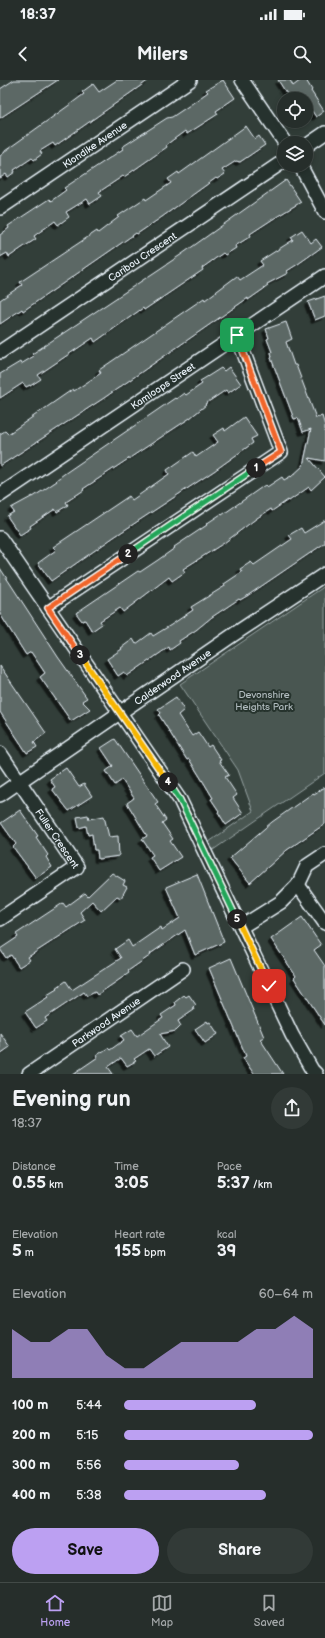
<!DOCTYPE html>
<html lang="en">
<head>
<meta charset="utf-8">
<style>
	body { margin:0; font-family:"Balsamiq Sans",sans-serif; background:#323a37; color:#f1f3f6; height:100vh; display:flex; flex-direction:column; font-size:15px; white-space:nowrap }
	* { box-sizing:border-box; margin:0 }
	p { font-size:13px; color:#a4a8a9 }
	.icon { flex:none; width:22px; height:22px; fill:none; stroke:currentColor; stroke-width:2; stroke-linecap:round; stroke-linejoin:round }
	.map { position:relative; height:994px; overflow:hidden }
	.side { display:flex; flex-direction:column; background:#262e2b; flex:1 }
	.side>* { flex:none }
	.fabs { position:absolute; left:277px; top:12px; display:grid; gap:8px }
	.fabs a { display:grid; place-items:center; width:36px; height:36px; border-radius:50%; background:#262e2b; box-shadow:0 2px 6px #0003,0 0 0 1px #424a47; font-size:20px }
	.pin { position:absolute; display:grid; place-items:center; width:34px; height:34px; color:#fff; margin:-17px; border-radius:8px; box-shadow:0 2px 6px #0006 }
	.km { position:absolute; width:20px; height:20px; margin:-10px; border-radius:50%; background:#222; color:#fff; font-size:11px; line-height:20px; text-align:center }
	.round { display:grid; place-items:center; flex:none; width:42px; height:42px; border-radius:21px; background:#323a37 }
	.overview { display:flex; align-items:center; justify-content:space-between; height:68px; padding:0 12px }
	h1 { font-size:22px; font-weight:600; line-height:30px }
	.stats { display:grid; grid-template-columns:repeat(3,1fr); gap:6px; height:68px; padding:4px 12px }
	.stats div { display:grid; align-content:center }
	.stats b { font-size:17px; font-weight:600 }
	.stats small { font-size:11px; font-weight:400 }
	.stats p { font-size:11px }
	.chart { height:112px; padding:8px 12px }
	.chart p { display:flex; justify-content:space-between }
	.chart svg { width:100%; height:72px; margin-top:4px; fill:#bca0f2; opacity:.7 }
	.primary-button { display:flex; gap:8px; margin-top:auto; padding:8px 12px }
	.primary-button a { flex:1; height:46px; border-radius:24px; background:#bca0f2; color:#111; font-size:16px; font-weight:600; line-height:46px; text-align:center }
	.primary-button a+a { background:#323a37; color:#f1f3f6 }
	ul { padding:0 12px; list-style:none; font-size:13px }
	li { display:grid; grid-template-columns:64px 48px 1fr; align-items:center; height:30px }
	li i { height:10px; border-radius:5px; background:#bca0f2 }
	.status { display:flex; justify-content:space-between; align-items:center; height:28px; padding:0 20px; background:#262e2b; direction:ltr }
	.status svg { height:11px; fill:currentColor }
	header { display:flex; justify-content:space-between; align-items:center; height:52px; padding:0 12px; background:#262e2b; font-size:18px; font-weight:600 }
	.tabs { display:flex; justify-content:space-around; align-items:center; height:56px; border-top:1px solid #424a47; background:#262e2b; font-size:11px; color:#a4a8a9 }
	.tabs a { display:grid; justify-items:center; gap:2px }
	.tabs .selected { color:#bca0f2 }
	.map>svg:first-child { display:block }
	.green { fill:#495651; stroke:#98a4a4 }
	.building { fill:#5c6865; stroke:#e8f1f8; filter:url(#shadow) }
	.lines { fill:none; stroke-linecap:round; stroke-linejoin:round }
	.minor-casing { stroke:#e8f1f8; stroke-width:16 }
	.minor { stroke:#26332d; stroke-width:13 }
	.split-1-casing { stroke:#fff; stroke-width:8 }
	.split-2-casing { stroke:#fff; stroke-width:8 }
	.split-3-casing { stroke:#fff; stroke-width:8 }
	.split-4-casing { stroke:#fff; stroke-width:8 }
	.split-5-casing { stroke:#fff; stroke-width:8 }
	.split-6-casing { stroke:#fff; stroke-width:8 }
	.split-1 { stroke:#f0652b; stroke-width:5 }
	.split-2 { stroke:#22a559; stroke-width:5 }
	.split-3 { stroke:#f0652b; stroke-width:5 }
	.split-4 { stroke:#f5b400; stroke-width:5 }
	.split-5 { stroke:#22a559; stroke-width:5 }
	.split-6 { stroke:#f5b400; stroke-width:5 }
	.labels { text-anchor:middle; stroke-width:4; stroke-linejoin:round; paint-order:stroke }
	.street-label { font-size:10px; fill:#e8f1f8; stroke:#26332d }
	.park-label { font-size:10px; fill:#b0bbbe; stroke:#26332d }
</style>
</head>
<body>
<div class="status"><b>18:37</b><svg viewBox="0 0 49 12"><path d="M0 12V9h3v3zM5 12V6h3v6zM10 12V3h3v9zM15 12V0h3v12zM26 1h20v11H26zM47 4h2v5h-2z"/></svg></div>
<header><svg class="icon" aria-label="back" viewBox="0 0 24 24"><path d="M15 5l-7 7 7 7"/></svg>Milers<svg class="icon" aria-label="search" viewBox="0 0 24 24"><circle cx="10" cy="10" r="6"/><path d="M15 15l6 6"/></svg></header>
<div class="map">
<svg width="325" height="994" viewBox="0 0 325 994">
	<defs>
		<filter id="shadow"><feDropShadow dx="-3.5" dy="3.5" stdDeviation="0" flood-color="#0009"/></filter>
	</defs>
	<rect width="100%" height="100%" fill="#323e39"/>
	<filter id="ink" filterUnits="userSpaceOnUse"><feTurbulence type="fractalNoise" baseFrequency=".025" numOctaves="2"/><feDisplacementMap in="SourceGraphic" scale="8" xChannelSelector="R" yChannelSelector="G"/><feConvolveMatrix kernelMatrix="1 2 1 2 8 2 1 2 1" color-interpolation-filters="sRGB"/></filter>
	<g filter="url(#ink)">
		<polygon class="green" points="325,506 325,693 213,770 209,762 253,731 238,690 180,604"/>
		<g class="building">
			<polygon points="14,0 58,0 0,38 0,9"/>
			<polygon points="117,0 149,0 55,66 53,63 40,71 42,74 34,80 32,78 14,90 15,92 8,97 6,94 0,98 0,76 5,72 5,71 68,26 84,14 82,12 93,4 99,12"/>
			<polygon points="223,0 235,18 216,31 218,34 187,54 185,51 166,65 167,67 124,97 123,96 99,112 102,116 90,124 87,119 66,132 69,137 58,145 55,141 34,156 36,159 22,168 9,177 7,173 0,177 0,155 9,148 8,146 49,119 51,121 66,110 64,108 123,69 122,67 167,38 172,37 190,25 208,12 206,10"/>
			<polygon points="278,0 290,0 293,6 301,0 306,0 312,10 311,11 324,31 316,37 312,31 306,36 306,19 290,19"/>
			<polygon points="246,46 255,59 259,56 265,65 240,82 236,81 222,90 225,94 217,99 216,98 162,137 137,154 136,153 23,231 22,229 0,244 0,220 22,205 20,202 97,151 98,153 119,137 118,136 145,118 146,120 171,103 168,99 178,92 179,94"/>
			<polygon points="286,100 301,122 273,139 250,154 251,156 235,166 236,168 225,175 223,173 202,188 203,190 144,230 143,228 95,262 93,258 38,295 41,299 30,306 30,305 26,307 23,303 0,318 0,294 20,282 21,284 34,276 32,274 182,174"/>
			<polygon points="302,150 311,163 316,159 322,167 298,184 287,191 288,193 267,204 268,206 248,220 248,218 104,318 0,386 0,354 5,351 8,354 73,309 74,311 101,293 99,290 204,218 205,220 237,196 240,200 263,185 260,181 293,160 291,157"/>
			<polygon points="325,216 325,236 315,240 308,222"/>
			<polygon points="286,242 292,259 286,262 294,285 296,285 316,338 322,336 325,346 325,381 309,378 325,397 311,410 309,407 289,421 288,420 272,431 271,429 257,438 224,463 183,489 185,492 172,501 169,497 123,532 120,528 100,541 102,544 92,551 85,540 82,541 76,533 138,491 140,492 158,480 175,468 174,467 207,445 206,444 221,434 222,435 265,405 267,407 282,397 284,400 291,396 291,397 303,386 311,349 303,352 298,338 294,339 271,278 272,277 271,272 272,272 267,259 269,258 266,249"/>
			<polygon points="229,287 241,304 228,313 226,310 205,324 206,325 190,338 83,409 84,410 66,422 68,425 57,432 55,429 30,446 31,448 20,455 7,436 14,432 11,428 33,416 33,417 57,401 56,400 64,394 175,318 176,319 184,313 186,315 202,304 200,301 210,295 221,288 224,291"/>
			<polygon points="244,337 257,356 251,359 253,363 214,391 114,457 51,501 38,483 56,470 53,467 129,416 132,420 169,394 167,390 193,372 196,377 218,362 213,355 224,348 225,351"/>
			<polygon points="325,440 325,463 247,516 240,520 239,519 212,537 196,550 179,561 180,563 170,570 169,567 127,596 124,592 118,596 107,579 122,569 121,568 133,559 136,564 151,553 153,556 171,545 193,530 191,527 225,506 224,504 242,492 240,489 251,482 254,485 292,459 289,455 301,448 304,453"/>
			<polygon points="0,488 58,577 87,618 82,621 90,629 71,641 40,597 45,593 31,572 26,575 0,534"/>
			<polygon points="0,586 46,653 34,662 37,667 27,673 0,632"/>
			<polygon points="176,617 184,630 178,635 192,656 198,652 208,667 211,665 221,680 219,681 229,695 225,697 237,715 233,718 243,733 226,745 218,732 219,731 211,719 213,718 204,703 189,679 187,680 159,635 161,633 158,629"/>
			<polygon points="115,659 158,722 155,724 166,740 162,743 173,759 170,761 181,777 159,791 150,777 153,775 142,759 147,756 127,723 134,718 122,700 115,705 106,691 113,686 101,668"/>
			<polygon points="66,688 79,707 84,704 92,716 69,731 52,709 55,707 50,699"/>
			<polygon points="325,707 325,744 287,770 250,803 230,778 272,742 313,713 314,714"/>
			<polygon points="20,730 38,756 36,757 48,775 46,777 52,787 36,798 13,767 16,764 1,743"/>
			<polygon points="88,735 89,739 104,736 109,757 118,756 119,776 98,779 97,770 94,770 92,754 88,755 86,746 79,748 77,737"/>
			<polygon points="112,793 125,801 123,805 127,807 121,818 117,816 101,831 92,821 80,832 85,840 28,877 30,880 19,887 11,875 6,878 0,869 18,857 16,854 63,823 66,827 85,813 88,816"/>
			<polygon points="197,794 224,862 195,875 185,850 150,874 151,875 128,891 129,893 97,915 95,912 87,916 84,912 45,938 47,941 36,948 25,932 48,917 47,915 57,909 56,908 66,901 72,910 121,878 115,869 128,860 132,867 161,847 162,850 180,838 166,807"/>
			<polygon points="302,837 321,865 314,870 325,886 325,945 294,898 296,896 271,859"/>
			<polygon points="231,878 264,957 260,959 283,994 254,994 243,978 246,976 209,888"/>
			<polygon points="184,915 186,917 189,915 196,925 193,928 194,930 178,941 181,946 176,951 160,954 168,967 154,976 149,969 134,979 136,981 127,986 121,978 108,987 113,994 73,994 98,977 97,975 108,968 110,970 124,960 121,956 132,949 137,956 163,938 161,935 176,925 175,922"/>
			<polygon points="207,941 208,943 210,942 218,954 205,963 195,949"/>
			<polygon points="0,953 10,967 0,974"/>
		</g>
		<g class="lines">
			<g class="minor-casing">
				<g id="minor">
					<polyline points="242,0 285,63"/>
					<polyline points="306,66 325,53"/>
					<polyline points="300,85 325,132"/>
					<path id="s1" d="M0 128 190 0"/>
					<path id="s2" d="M0 272 284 81"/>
					<path id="s3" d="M0 415 325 196"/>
					<polyline points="0,458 180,720 292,955 312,990 316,994"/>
					<polyline points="48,528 281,372 237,255"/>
					<path id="s4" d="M0 673 77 787 0 839"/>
					<path id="s5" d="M0 715 233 555 325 494"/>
					<polyline points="298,805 325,843"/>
					<polyline points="241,847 281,822 298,805 307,786 325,774"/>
					<path id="s6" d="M29 994 183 889"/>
				</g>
			</g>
			<use href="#minor" class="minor"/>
		</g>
	</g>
	<g class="lines" filter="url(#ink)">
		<g class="split-1-casing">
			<polyline id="split-1" points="237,255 281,372 256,388"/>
		</g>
		<g class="split-2-casing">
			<polyline id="split-2" points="128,474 256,388"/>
		</g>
		<g class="split-3-casing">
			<polyline id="split-3" points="80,575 48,528 128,474"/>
		</g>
		<g class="split-4-casing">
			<polyline id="split-4" points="80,575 168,702"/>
		</g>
		<g class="split-5-casing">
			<polyline id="split-5" points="168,702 180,720 237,839"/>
		</g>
		<g class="split-6-casing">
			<polyline id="split-6" points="237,839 269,906"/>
		</g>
		<use href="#split-1" class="split-1"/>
		<use href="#split-2" class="split-2"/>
		<use href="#split-3" class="split-3"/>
		<use href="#split-4" class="split-4"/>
		<use href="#split-5" class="split-5"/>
		<use href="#split-6" class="split-6"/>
	</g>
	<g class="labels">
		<g class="street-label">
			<text dy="4" stroke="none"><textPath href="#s1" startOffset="114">Klondike Avenue</textPath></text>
			<text dy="4" stroke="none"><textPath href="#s2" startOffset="171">Caribou Crescent</textPath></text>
			<text dy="4" stroke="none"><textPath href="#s3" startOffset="196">Kamloops Street</textPath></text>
			<text dy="4" stroke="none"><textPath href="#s5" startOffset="209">Calderwood Avenue</textPath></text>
			<text dy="4" stroke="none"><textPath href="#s4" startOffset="103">Fuller Crescent</textPath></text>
			<text dy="4" stroke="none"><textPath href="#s6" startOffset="93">Parkwood Avenue</textPath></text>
		</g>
		<g class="park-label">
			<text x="264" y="618">Devonshire<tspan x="264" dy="12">Heights Park</tspan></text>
		</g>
	</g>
</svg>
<div class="fabs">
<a><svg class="icon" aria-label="locate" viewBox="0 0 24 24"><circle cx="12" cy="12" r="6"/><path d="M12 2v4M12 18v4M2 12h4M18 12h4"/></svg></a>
<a><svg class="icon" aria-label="layers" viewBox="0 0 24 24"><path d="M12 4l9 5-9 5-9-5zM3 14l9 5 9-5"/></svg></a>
</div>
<div class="pin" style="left:237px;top:255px;background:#1e9e55"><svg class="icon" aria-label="arrive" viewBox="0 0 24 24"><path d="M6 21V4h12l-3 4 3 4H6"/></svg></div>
<div class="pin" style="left:269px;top:906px;background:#d93025"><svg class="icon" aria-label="check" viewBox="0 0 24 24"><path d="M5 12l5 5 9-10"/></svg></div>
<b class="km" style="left:256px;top:388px">1</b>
<b class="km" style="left:128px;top:474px">2</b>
<b class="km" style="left:80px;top:575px">3</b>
<b class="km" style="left:168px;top:702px">4</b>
<b class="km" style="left:237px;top:839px">5</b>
</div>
<section class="side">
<div class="overview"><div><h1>Evening run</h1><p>18:37</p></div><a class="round"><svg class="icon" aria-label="share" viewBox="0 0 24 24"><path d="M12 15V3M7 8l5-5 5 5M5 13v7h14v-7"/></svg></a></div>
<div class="stats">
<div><p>Distance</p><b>0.55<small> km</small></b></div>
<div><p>Time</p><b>3:05</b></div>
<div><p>Pace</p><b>5:37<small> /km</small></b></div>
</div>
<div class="stats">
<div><p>Elevation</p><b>5<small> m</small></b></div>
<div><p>Heart rate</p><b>155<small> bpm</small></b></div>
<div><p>kcal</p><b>39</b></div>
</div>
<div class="chart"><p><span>Elevation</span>60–64 m</p>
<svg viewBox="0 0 160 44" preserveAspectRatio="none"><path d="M0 44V14L10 22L20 22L30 14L40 14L50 30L60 38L70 38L80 30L90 22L100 22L110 22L120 22L130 14L140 14L150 6L160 14V44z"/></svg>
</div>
<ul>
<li><b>100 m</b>5:44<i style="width:70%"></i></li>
<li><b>200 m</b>5:15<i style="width:100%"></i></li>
<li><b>300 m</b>5:56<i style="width:61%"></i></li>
<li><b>400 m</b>5:38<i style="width:75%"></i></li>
</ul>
<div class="primary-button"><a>Save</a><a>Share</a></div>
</section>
<nav class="tabs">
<a class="selected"><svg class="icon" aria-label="home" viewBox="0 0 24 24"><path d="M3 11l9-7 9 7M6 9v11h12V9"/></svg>Home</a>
<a><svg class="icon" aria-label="map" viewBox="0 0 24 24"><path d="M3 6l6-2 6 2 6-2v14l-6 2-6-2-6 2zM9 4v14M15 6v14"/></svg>Map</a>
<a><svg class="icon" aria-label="saved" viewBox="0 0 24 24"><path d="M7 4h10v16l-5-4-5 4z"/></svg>Saved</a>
</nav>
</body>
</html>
